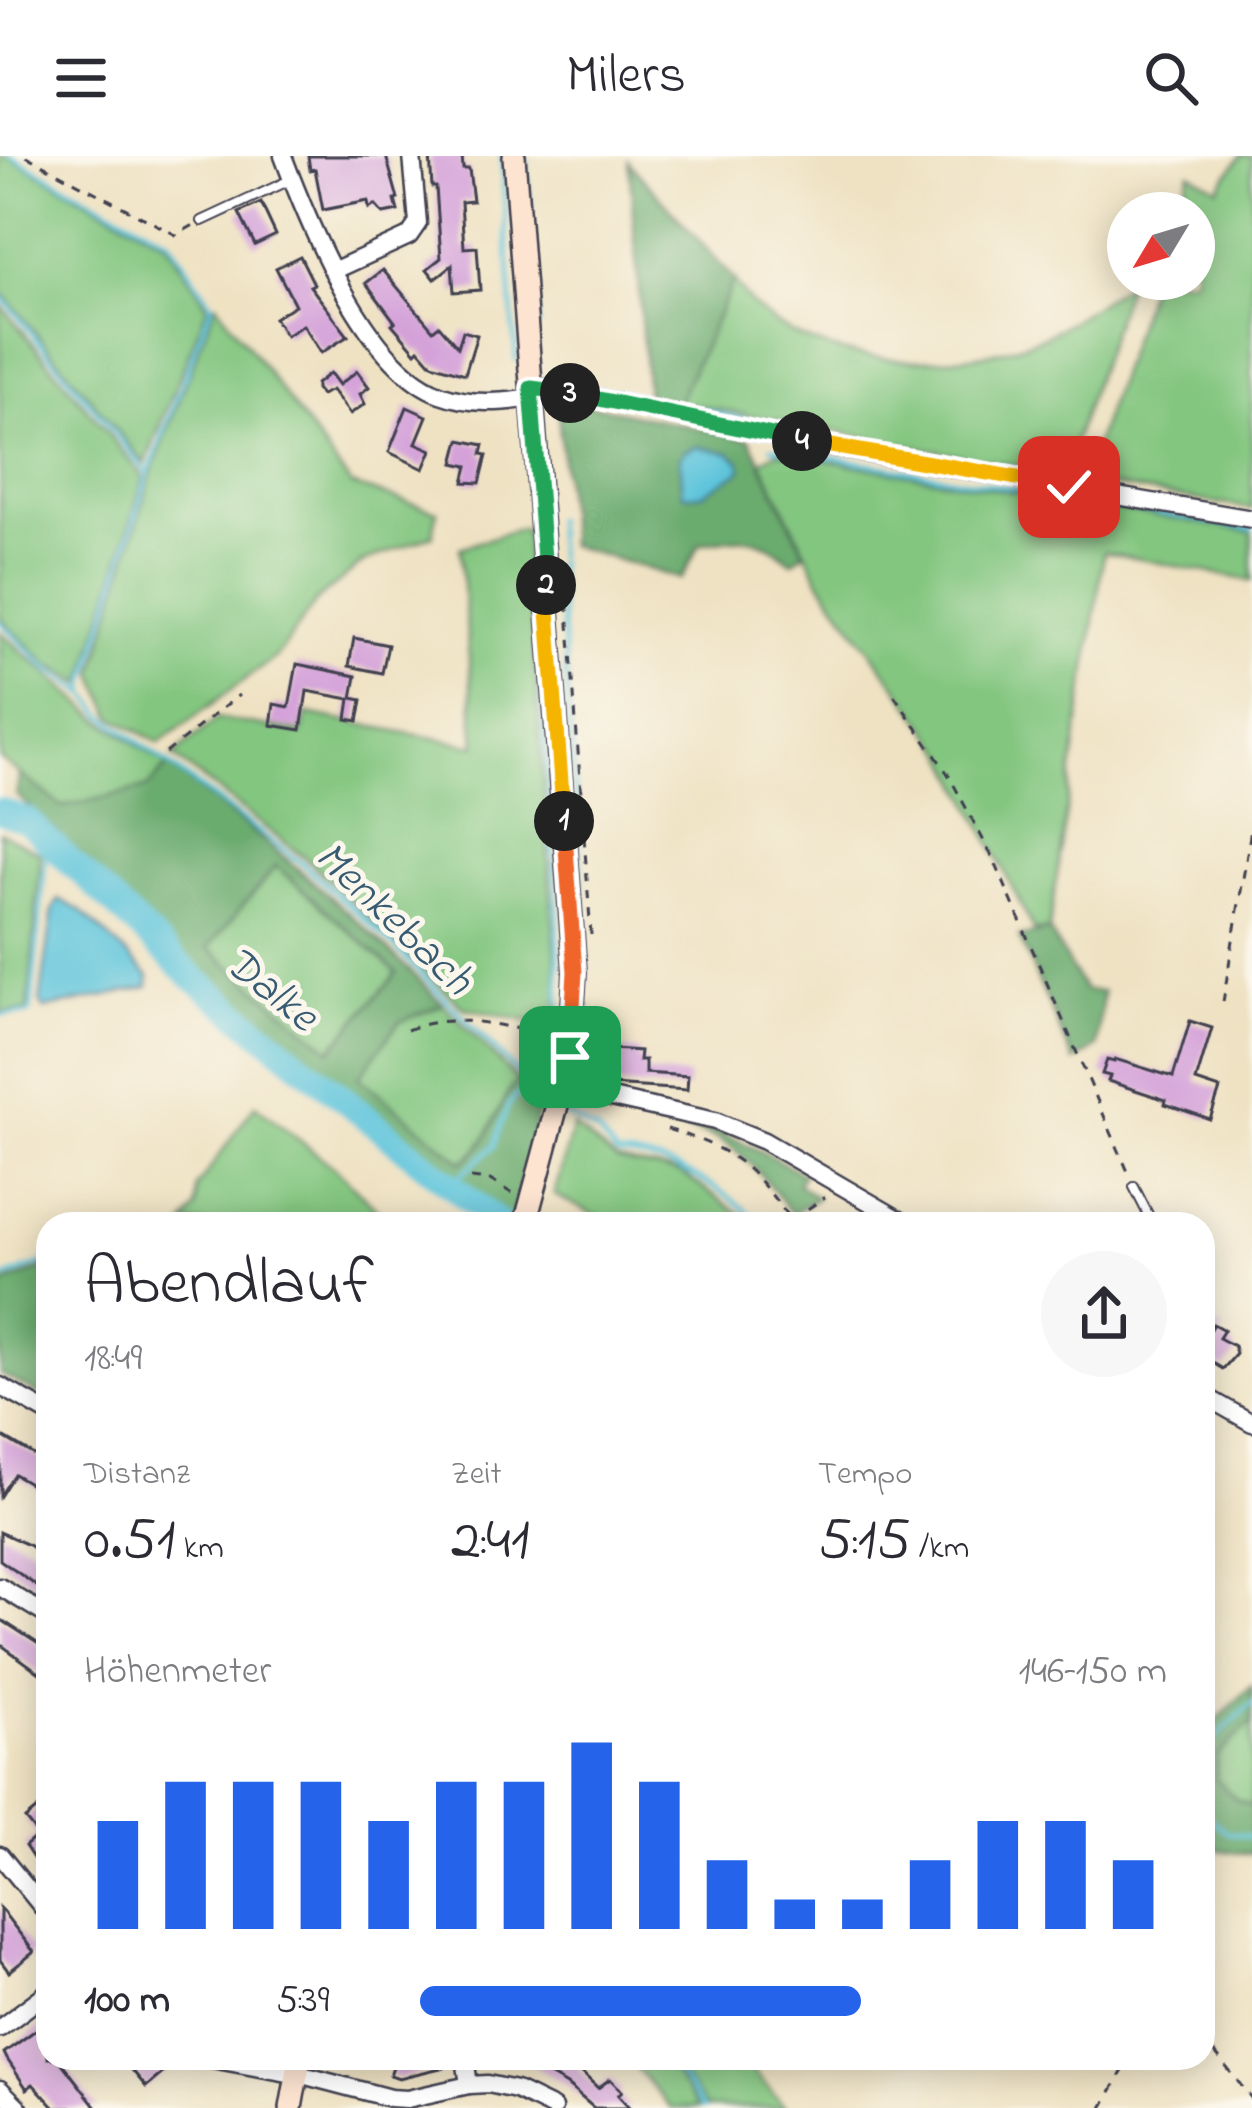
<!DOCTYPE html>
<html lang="de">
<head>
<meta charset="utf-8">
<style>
	body { margin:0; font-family:"Indie Flower",sans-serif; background:#f7f7f7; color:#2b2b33; height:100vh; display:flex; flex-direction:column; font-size:45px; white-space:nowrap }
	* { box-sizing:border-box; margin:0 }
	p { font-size:39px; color:#7c7c81 }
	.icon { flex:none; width:66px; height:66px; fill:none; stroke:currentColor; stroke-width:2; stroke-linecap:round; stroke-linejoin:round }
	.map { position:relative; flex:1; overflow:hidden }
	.drawer { position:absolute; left:36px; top:1056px; width:1179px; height:858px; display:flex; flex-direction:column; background:#fff; border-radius:36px; box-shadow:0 6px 30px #0003 }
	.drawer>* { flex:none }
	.needle { width:78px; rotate:232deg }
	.tools { position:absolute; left:1107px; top:36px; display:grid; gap:24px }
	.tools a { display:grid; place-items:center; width:108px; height:108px; border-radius:50%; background:#fff; box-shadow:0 6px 30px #0003; font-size:60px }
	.pin { position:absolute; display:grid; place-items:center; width:102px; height:102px; color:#fff; margin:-51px; border-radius:24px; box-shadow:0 6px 18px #0006 }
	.km { position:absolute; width:60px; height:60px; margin:-30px; border-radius:50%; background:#222; color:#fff; font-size:33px; line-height:60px; text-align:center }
	.round { display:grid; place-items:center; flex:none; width:126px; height:126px; border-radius:63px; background:#f7f7f7 }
	.head { display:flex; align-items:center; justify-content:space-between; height:204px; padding:0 48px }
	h1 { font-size:66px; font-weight:600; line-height:90px }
	.metrics { display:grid; grid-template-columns:repeat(3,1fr); gap:18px; height:204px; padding:12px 48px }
	.metrics div { display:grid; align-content:center }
	.metrics b { font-size:60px; font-weight:600 }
	.metrics small { font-size:33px; font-weight:400 }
	.metrics p { font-size:33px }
	.chart { height:336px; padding:24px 48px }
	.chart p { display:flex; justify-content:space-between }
	.chart svg { width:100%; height:216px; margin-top:12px; stroke:#2563eb; stroke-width:6 }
	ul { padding:0 48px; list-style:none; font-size:39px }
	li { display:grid; grid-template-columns:192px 144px 1fr; align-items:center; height:90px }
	li i { height:30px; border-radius:15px; background:#2563eb }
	header { display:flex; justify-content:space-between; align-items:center; height:156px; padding:0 48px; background:#fff; font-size:54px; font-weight:600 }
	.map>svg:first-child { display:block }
	.green { fill:#83c680; stroke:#52745e; stroke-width:3 }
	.forest { fill:#6aab6e; stroke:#466654; stroke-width:3; fill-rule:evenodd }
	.water { fill:#5ec5db; stroke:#40748b; stroke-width:3 }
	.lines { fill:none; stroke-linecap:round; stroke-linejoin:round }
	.stream { stroke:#5ec5db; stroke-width:4.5 }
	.river { stroke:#5ec5db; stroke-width:27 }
	.building { fill:#d4a2d9 }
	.service-casing { stroke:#413f4f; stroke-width:12 }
	.minor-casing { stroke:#413f4f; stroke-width:21 }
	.secondary-casing { stroke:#413f4f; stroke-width:26 }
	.path { stroke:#413f4f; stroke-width:3; stroke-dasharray:9 9; stroke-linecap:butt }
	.service { stroke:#fff; stroke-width:8 }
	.minor { stroke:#fff; stroke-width:16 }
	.secondary { stroke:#fde4d1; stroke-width:21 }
	.split-1-casing { stroke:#fff; stroke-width:24 }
	.split-2-casing { stroke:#fff; stroke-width:24 }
	.split-3-casing { stroke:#fff; stroke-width:24 }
	.split-4-casing { stroke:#fff; stroke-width:24 }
	.split-5-casing { stroke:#fff; stroke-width:24 }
	.split-1 { stroke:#f0652b; stroke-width:15 }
	.split-2 { stroke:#f5b400; stroke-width:15 }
	.split-3 { stroke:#22a559; stroke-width:15 }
	.split-4 { stroke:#22a559; stroke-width:15 }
	.split-5 { stroke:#f5b400; stroke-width:15 }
	.labels { text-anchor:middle; stroke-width:10; stroke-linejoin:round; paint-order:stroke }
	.water-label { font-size:45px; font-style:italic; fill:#375b73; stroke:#fbf7ec }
</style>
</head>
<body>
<header><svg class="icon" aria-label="menu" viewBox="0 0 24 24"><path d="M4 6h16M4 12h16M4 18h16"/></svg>Milers<svg class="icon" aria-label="search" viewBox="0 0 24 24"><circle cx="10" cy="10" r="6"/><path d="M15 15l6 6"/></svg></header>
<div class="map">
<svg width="1252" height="1952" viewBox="0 0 1252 1952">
	<rect width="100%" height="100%" fill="#fbf7ec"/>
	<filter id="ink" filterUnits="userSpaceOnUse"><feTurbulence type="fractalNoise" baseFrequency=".00833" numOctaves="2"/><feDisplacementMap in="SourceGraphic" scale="24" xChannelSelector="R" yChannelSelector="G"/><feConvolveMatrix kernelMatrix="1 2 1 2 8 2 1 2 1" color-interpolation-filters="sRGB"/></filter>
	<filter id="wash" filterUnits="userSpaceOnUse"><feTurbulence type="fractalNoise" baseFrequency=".004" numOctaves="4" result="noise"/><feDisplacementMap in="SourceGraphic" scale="48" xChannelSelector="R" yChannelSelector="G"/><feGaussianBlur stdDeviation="2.7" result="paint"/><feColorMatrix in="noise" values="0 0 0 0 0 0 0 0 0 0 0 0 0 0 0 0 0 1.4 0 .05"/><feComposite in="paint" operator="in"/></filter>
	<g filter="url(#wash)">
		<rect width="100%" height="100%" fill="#efe2c3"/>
		<g class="green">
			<polygon points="0,0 7,0 166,87 208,150 145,308 0,134"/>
			<polygon points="1241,0 1252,0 1252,353 1083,325 1152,123 1194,123 1194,57 1175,57 1190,16 1218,32"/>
			<path d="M734 124C784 215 955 219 1040 182 1071 168 1100 145 1128 127L1063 318 678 246Z"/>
			<polygon points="216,147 351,329 437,355 433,379 363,406 317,444 277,500 159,587 113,561 94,517 151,319"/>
			<polygon points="0,148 144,321 83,528 48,508 0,462"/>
			<polygon points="777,296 1252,376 1252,425 1104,396 1049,774 1034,775 945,596 821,427 761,305"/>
			<polygon points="521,372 525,374 558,834 557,871 464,852 310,706 173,600 217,562 302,577 307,558 476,590 460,392"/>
			<polygon points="0,476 101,564 168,609 147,632 62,651 0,603"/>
			<polygon points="0,676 41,698 28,855 0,856"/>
			<polygon points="276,710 397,817 330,894 208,792"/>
			<path d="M443 848 518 925C492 953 495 985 462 1006L358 921 399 866Z"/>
			<polygon points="255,949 336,1013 392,1068 185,1068 196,1053 197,1031"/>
			<polygon points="573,970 617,1005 681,1017 755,1068 614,1068 554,1039"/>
			<polygon points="1252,1566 1252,1650 1237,1644 1216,1624 1216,1600"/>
			<polygon points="628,1902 663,1902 699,1952 670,1952"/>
			<polygon points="670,1902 741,1902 786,1952 706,1952"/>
		</g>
		<g class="forest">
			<polygon points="629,6 734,124 678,246 647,241"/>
			<path d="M557 242 750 283 805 397 792 406C755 377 746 380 700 388L681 423 569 389Z"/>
			<path d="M168 609C266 684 358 760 443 848L399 866 359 921 462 1006C495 986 492 952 518 925L540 948 512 1064 193 810 72 701 60 679 16 639 20 618 62 651 147 632ZM276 710 397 817 331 894 208 792Z"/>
			<polygon points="1049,774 1084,834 1103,836 1097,891 1074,906 1019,781"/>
			<path d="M661 958C713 971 756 991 803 1018L798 1028 817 1042 792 1058C770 1031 748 997 715 982 698 975 677 971 659 966Z"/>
			<polygon points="48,1110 48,1243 0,1218 0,1129"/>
			<polygon points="1252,1529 1252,1566 1217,1600 1216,1624 1237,1644 1252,1650 1252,1698 1219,1694 1203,1678 1203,1578"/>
		</g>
		<g class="water">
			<polygon points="697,290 730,297 740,306 742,314 702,338 683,339 680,302 685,295"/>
			<polygon points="59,743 81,755 149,820 149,831 44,853 40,846 53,754"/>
		</g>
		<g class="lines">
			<g class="stream">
				<polyline points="11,0 169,84 212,148 148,318 86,528 87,538"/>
				<polyline points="501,0 516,204"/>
				<polyline points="526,0 539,168"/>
				<polyline points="0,139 148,318"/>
				<polyline points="617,238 647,244"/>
				<polyline points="697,253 821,280 1062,322"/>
				<polyline points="771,291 1252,373"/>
				<polyline points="554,363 586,775"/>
				<polyline points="530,375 557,753 560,868"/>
				<polyline points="0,466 46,511 87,538 104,560 304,709 391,787 548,948"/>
				<polyline points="0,859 29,858 31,853 47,689 51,686"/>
				<path d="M563 957 598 977 618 1000C668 999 726 1033 761 1068"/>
				<polyline points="451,1028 494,990 508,949 528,928"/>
				<polyline points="0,1124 48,1105"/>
				<polyline points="1203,1594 1252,1547"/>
				<polyline points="1203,1657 1228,1677 1252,1681"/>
				<polyline points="667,1902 703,1952"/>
			</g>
			<polyline class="river" points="0,655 27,665 191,820 499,1068"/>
		</g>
		<g id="blocks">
			<g class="building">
				<polygon points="308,0 386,0 398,43 395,44 398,55 383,58 375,49 369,53 368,45 323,54 315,13 310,14"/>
				<polygon points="430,0 462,0 463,13 469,13 473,45 461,46 464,92 477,91 480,134 454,136 452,109 435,123 427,113 441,102 436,31 432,31"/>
				<polygon points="261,47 276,79 255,89 239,57"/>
				<polygon points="300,100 314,128 310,130 348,180 321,197 303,169 286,180 274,162 295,149 276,112"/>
				<polygon points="383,114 433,174 439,169 458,191 463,175 477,179 465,218 432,208 419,193 416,196 392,168 395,166 366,127"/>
				<polygon points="357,215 369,231 360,238 365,248 350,258 332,234 321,239 316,233 316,228 330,217 339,229"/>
				<polygon points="407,251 427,260 416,287 432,294 424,313 389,296"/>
				<polygon points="460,284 484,289 482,298 487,299 480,327 464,326 468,310 454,307"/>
				<polygon points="354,482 388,489 382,517 349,510"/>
				<polygon points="297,508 356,520 352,542 362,544 358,565 347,563 350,543 307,535 301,574 271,569 274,548 289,551"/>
				<polygon points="1190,865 1212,872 1196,925 1220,933 1210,963 1165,948 1166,944 1108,925 1110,920 1102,918 1107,904 1114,906 1115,903 1173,921"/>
				<polygon points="613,893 640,895 639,904 645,904 645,917 688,920 687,934 611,929"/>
				<polygon points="1213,1168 1224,1174 1219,1182 1234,1190 1236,1198 1223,1213 1203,1201 1203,1176 1207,1178"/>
				<polygon points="0,1279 39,1302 41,1298 48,1308 48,1338 14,1318 0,1340"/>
				<polygon points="0,1376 30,1390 48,1404 48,1438 0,1404"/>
				<polygon points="0,1463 48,1494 48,1523 0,1488"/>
				<polygon points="48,1644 48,1725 25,1690 38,1679 25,1663"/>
				<polygon points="0,1752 34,1796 9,1816 0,1804"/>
				<polygon points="48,1865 48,1902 58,1902 97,1952 55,1952 33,1928 27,1933 7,1903 4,1897"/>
				<polygon points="122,1902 181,1902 146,1931"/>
				<polygon points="396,1902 452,1902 453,1909 399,1922 390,1919"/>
				<polygon points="520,1902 572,1902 580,1907 577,1912 598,1932 610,1923 622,1935 618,1939 630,1952 594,1952 567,1929"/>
			</g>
		</g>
	</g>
	<g filter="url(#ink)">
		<use href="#blocks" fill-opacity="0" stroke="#413f4f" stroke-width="3"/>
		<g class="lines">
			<g class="service-casing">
				<g id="service">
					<polyline points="202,65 290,24"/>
					<polyline points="1134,1031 1153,1068"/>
				</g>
			</g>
			<g class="minor-casing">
				<g id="minor">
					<path d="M283 0C309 69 366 211 440 238 470 249 501 247 532 242"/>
					<polyline points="333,115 409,80 418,67 412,0"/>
					<polyline points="531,233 551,232 817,289 1252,363"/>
					<polyline points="562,931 715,965 764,985 907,1068"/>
					<polyline points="0,1230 48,1257"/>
					<polyline points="1203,1239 1252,1267"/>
					<polyline points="0,1431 48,1460"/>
					<polyline points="0,1699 48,1758"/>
					<polyline points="0,1872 48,1836"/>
					<polyline points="206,1902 310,1921 390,1942 407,1943 469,1929 488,1928 516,1934 553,1952"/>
					<polyline points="465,1902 469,1929"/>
					<polyline points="0,1933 19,1952"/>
				</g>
			</g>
			<g class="secondary-casing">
				<g id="secondary">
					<polyline points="514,0 575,816 570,901 525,1068"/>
					<polyline points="291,1952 300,1902"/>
				</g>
			</g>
			<g class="path">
				<polyline points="26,0 176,79 194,69"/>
				<polyline points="565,411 591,779"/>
				<polyline points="894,539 948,618 994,704 1129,1018"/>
				<polyline points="166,597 239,539"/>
				<polyline points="1223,846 1252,667"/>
				<path d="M407 874C453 855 505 870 553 881"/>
				<path d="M667 973C739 995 750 1010 794 1068"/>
				<polyline points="471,1022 490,1024 513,1038"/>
				<polyline points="793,1063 825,1041"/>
				<polyline points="1203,1882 1252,1943"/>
				<polyline points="1102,1952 1130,1902"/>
			</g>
			<use href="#service" class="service"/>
			<use href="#minor" class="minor"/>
			<use href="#secondary" class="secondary"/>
		</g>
	</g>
	<g class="lines" filter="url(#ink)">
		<g class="split-1-casing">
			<polyline id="split-1" points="564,665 575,816 570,901"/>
		</g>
		<g class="split-2-casing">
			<polyline id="split-2" points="546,429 564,665"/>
		</g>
		<g class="split-3-casing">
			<polyline id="split-3" points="546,429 531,232 570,237"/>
		</g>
		<g class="split-4-casing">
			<polyline id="split-4" points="570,237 802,285"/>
		</g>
		<g class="split-5-casing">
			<polyline id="split-5" points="802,285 1069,331"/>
		</g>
		<use href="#split-1" class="split-1"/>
		<use href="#split-2" class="split-2"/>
		<use href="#split-3" class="split-3"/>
		<use href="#split-4" class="split-4"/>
		<use href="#split-5" class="split-5"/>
	</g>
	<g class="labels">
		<g class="water-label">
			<text transform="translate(396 760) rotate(44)" y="16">Menkebach</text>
			<text transform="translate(273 831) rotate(39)" y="16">Dalke</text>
		</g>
	</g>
</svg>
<div class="tools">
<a><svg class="needle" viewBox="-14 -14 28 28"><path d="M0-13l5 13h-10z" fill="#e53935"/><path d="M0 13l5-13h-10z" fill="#7c7c81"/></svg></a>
</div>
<div class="pin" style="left:570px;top:901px;background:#1e9e55"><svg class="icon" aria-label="arrive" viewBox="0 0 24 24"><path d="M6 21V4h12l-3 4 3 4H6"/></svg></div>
<div class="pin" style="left:1069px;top:331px;background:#d93025"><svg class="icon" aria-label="check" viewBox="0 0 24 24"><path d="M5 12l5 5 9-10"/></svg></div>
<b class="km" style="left:564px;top:665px">1</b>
<b class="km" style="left:546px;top:429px">2</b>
<b class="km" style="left:570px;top:237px">3</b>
<b class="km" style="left:802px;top:285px">4</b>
<section class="drawer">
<div class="head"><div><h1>Abendlauf</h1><p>18:49</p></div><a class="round"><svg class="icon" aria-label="share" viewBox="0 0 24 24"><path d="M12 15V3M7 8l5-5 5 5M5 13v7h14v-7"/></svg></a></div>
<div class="metrics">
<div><p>Distanz</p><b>0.51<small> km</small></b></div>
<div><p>Zeit</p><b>2:41</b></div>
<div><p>Tempo</p><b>5:15<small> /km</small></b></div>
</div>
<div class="chart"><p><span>Höhenmeter</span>146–150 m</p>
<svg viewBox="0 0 160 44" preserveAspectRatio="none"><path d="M5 44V22M15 44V14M25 44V14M35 44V14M45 44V22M55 44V14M65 44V14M75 44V6M85 44V14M95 44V30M105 44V38M115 44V38M125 44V30M135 44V22M145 44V22M155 44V30"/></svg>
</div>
<ul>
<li><b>100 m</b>5:39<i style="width:59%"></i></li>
</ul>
</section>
</div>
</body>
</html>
